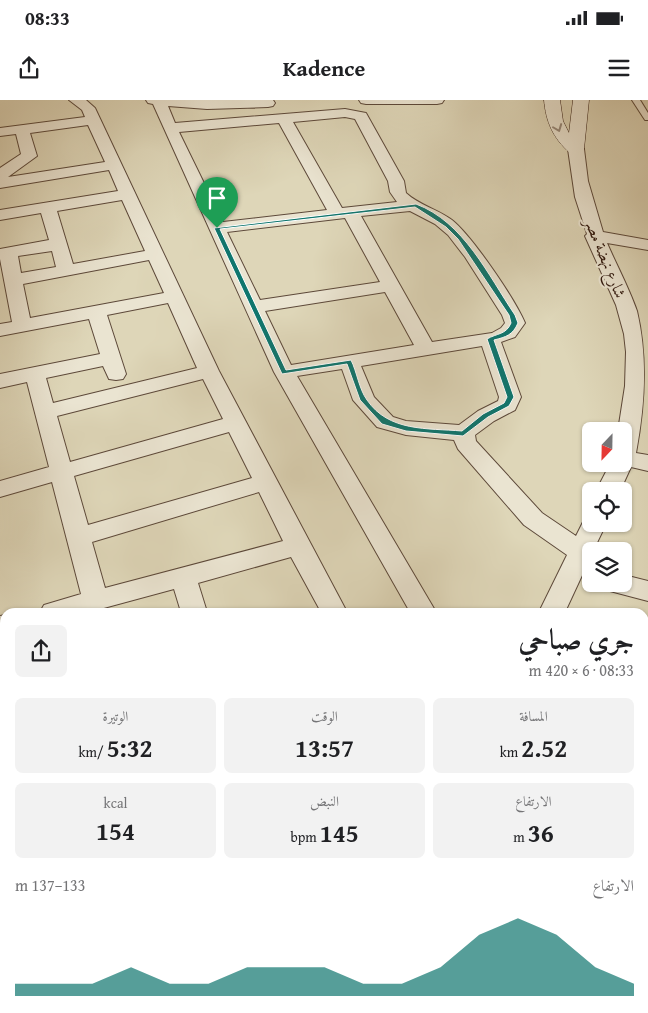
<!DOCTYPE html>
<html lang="ar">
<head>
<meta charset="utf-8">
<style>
	body { margin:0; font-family:"Gentium Book Plus",Amiri,serif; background:#f2f2f2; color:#202124; direction:rtl; height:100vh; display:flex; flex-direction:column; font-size:19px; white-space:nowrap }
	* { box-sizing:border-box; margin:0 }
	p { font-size:16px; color:#757577 }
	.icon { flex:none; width:28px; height:28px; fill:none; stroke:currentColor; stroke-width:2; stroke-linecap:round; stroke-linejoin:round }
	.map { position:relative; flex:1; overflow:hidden; direction:ltr }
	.details { position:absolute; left:0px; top:508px; width:649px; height:406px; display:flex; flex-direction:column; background:#fff; border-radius:15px 15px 0 0; box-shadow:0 1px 4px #0004; direction:rtl }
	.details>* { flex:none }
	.needle { width:32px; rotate:202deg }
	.tools { position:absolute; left:582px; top:322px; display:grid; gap:10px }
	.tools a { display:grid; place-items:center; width:50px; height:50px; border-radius:8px; background:#fff; box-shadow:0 1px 4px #0004; font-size:25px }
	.pin { position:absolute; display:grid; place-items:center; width:42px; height:42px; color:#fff; margin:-51px -21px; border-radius:50% 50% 50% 0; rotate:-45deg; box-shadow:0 0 5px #0007 }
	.pin .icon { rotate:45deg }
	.round { display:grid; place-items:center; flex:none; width:52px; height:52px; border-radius:8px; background:#f2f2f2 }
	.overview { display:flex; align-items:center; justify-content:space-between; height:85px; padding:0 15px }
	h1 { font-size:28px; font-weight:700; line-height:38px }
	.metrics { display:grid; grid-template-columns:repeat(3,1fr); gap:8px; height:85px; padding:5px 15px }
	.metrics div { display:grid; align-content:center; border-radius:8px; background:#f2f2f2; text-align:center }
	.metrics b { font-size:25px; font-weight:700 }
	.metrics small { font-size:14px; font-weight:400 }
	.metrics p { font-size:14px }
	.chart { height:140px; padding:10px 15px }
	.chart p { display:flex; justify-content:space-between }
	.chart svg { width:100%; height:90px; margin-top:5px; fill:#0f766e; opacity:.7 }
	.status { display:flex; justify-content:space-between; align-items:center; height:35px; padding:0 25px; background:#fff; direction:ltr }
	.status svg { height:14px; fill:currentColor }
	header { display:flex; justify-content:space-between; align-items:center; height:65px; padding:0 15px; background:#fff; font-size:22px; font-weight:700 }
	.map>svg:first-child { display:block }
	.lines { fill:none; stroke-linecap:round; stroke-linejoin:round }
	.lane-casing { stroke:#5d493a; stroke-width:2 }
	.street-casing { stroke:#5d493a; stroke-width:2 }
	.secondary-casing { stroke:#321a10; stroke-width:1 }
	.lane { fill:#eae4d1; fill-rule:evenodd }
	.street { fill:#eae4d1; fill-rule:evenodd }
	.secondary { fill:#eae4d1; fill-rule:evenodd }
	.oneway { stroke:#97897a }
	.route { fill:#0f766e; stroke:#fff; fill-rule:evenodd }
	.labels { text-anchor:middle; stroke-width:4; stroke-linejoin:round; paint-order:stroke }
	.far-street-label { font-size:16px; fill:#321a10; stroke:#eae4d1 }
</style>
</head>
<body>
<div class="status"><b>08:33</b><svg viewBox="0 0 49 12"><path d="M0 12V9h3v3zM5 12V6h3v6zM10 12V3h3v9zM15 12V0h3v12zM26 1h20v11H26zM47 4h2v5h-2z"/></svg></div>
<header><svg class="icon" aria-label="menu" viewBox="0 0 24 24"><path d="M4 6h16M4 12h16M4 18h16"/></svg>Kadence<svg class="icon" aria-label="share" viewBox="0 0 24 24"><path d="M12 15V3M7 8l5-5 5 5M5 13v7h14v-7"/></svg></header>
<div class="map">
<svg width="648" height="913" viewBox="0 0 648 913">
	<rect width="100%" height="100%" fill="#ded6b8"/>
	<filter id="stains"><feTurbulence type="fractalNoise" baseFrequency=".004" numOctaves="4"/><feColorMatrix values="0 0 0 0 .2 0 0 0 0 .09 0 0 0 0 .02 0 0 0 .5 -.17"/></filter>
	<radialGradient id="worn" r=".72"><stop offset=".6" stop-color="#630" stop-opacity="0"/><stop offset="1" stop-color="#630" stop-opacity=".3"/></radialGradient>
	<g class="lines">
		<g class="lane-casing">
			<polygon id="lane" points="632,0 640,0 648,13 648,20 645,20"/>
		</g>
		<g class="street-casing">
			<g id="street">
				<path d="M69 0H86L95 8 219 271 347 512H321L291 457 198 483 207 512H181L174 489 89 512H40L44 505 81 494 52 382 0 397V381L49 367 27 282 0 288V274L100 254 89 219 0 236V224L12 222 0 159V149L49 140 41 113 0 120V110L118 91 109 70 0 88V68L21 54 16 34 0 36V28L85 17 82 10ZM88 25 105 62 8 77 37 56 30 33ZM122 100 145 151 73 164 57 111ZM52 151 56 167 21 173 18 156ZM149 160 164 193 30 218 23 184ZM168 203 197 268 53 303 46 278 103 266 109 279 116 280 123 279 126 274 107 215ZM203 279 223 319 70 362 57 316ZM229 332 252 378 88 425 74 376ZM259 392 283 441 105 488 92 442Z"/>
				<path d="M146 0H273L275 3 273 6 268 7 207 9 168 6 175 23 345 9 366 13 404 81 406 93C419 105 437 109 452 120 472 136 515 199 525 223L515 237 501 242 521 297 515 310 494 321 475 335 476 341 542 413 576 436 585 418 591 416V424H606L593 451H591V456L565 512H539L567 455 524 425 458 349 454 340 406 335 377 327 353 300 342 269 297 276 436 512H410L274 272 153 4 148 3ZM345 17 355 19 388 81 390 92 397 102 342 108 293 22ZM279 23 327 110 223 122 179 32ZM410 111 435 124 448 135 465 157 502 215 505 223 501 228 492 233 432 242 361 116ZM345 118 380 182 260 200 227 132ZM385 192 414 245 291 265 265 211ZM482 246 499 297 498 301 478 311 459 325 406 321 393 317 374 297 361 266Z"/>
				<polygon points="359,0 444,0 442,3 437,4 366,4 361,3"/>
				<path d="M576 44 581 46 584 49 588 81 603 132 648 140V150L607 143C617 166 629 188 637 211 648 258 645 305 636 353L648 355V371L631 367 620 391H596L610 364H624V331H618L625 286 626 252 624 234 616 205 585 136 587 134 575 97 568 49 571 46Z"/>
				<polygon points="624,475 648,481 648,501 610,491 606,484 624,484"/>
				<polygon points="5,515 5,537 0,538 0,516"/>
				<polygon points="5,614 5,687 0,685 0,616"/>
				<polygon points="644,769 648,770 648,802 644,801"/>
				<polygon points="5,826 5,860 0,862 0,828"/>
				<rect x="38" y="909" width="36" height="4"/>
				<polygon points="342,909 379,909 377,913 340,913"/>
				<polygon points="492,909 538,909 540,913 494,913"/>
			</g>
		</g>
		<g class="secondary-casing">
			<path id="secondary" d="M544 0H560L563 21 569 33 573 0H589L584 49 582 53H570C553 38 546 22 544 0Z"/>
		</g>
		<use href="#lane" class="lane"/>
		<use href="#street" class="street"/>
		<use href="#secondary" class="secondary"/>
	</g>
	<defs><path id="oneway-chevron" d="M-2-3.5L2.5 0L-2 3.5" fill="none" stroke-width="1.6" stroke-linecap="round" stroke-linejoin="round" transform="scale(1.25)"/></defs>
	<use class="oneway" href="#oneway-chevron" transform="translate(558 28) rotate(69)"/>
	<path class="route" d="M416 104C464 122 488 175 515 215L518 223C513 235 506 237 494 240L514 297 509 306 488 317 463 336 406 331 382 324 360 300 347 264 282 274 214 128ZM415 107 446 127 458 139 509 215 511 223C506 235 497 233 487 239L507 297 504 303 483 314 462 331C427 328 389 332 367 300 359 289 357 272 351 260L286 270 220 129Z"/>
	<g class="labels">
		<g class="far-street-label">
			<text transform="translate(606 158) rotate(68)" y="6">شارع نهضة مصر</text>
		</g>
	</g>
	<rect width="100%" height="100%" filter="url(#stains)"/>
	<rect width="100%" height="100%" fill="url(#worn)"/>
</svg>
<div class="tools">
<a><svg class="needle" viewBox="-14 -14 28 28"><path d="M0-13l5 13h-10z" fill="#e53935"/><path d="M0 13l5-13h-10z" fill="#757577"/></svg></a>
<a><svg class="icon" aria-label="locate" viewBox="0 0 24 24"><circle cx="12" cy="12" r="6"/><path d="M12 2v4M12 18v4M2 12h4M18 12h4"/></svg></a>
<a><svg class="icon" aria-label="layers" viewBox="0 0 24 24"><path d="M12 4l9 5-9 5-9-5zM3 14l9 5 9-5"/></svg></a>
</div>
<div class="pin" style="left:217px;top:128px;background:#1e9e55"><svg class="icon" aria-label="arrive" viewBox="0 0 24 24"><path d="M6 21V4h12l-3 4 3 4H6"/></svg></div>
<section class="details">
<div class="overview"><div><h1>جري صباحي</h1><p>08:33 · 6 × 420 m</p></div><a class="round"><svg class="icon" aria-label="share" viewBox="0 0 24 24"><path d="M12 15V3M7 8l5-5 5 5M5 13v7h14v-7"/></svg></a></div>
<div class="metrics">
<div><p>المسافة</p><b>2.52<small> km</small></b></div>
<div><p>الوقت</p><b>13:57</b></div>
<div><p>الوتيرة</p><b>5:32<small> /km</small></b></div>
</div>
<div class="metrics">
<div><p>الارتفاع</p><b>36<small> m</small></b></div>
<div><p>النبض</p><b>145<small> bpm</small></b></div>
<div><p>kcal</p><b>154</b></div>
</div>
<div class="chart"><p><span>الارتفاع</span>133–137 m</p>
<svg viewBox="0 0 160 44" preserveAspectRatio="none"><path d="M0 44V38L10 38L20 38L30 30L40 38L50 38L60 30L70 30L80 30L90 38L100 38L110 30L120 14L130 6L140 14L150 30L160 38V44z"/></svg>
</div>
</section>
</div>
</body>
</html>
